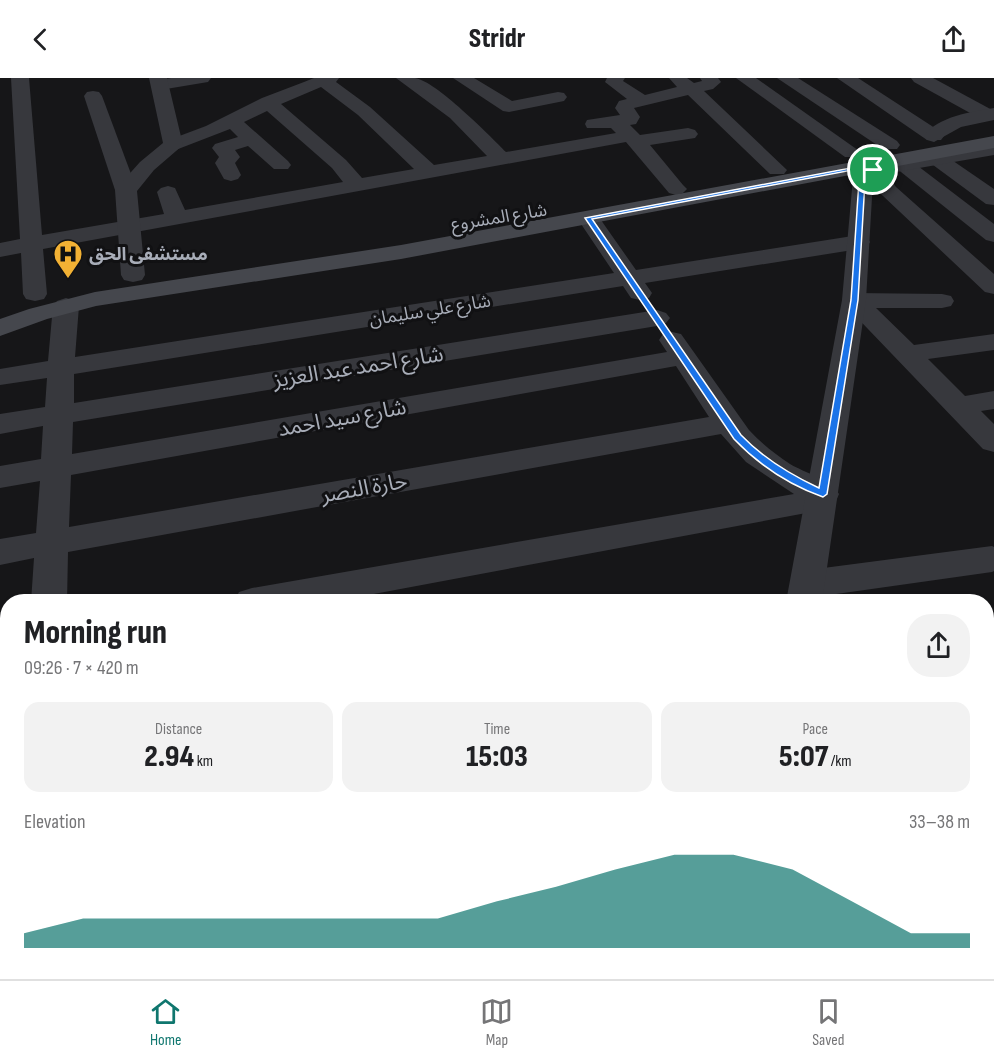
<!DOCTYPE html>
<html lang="en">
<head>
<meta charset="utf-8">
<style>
	body { margin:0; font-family:"Sofia Sans Condensed","Noto Sans Arabic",sans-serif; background:#f2f2f2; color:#202124; height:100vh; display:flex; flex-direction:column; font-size:22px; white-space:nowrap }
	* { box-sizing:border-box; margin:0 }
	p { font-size:20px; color:#757577 }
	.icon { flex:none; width:33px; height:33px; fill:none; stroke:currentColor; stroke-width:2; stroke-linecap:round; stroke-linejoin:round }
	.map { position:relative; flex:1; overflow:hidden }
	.panel { position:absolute; left:0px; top:516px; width:994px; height:386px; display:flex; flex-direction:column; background:#fff; border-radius:24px 24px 0 0; box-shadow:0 2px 4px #0004 }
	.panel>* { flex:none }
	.pin { position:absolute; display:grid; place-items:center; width:51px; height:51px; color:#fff; margin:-26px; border:3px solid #fff; border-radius:50%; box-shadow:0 2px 6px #0007 }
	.round { display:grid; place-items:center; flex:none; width:63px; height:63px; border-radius:24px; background:#f2f2f2 }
	.headline { display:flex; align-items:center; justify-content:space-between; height:102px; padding:0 24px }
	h1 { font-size:33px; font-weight:800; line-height:45px }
	.figures { display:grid; grid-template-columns:repeat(3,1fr); gap:9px; height:102px; padding:6px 24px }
	.figures div { display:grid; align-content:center; border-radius:15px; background:#f2f2f2; text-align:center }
	.figures b { font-size:30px; font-weight:800 }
	.figures small { font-size:16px; font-weight:400 }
	.figures p { font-size:16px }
	.chart { height:168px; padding:12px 24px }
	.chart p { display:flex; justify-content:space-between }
	.chart svg { width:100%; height:108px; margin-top:6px; fill:#0f766e; opacity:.7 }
	header { display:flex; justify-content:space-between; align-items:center; height:78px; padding:0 24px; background:#fff; font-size:27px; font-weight:800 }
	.tabs { display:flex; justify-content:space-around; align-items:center; height:84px; border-top:2px solid #e0e0e0; background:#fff; font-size:16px; color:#757577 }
	.tabs a { display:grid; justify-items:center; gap:3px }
	.tabs .selected { color:#0f766e }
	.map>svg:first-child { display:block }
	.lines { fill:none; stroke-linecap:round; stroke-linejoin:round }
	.minor { fill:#37383d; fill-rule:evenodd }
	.tertiary { fill:#37383d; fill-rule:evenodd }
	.secondary { fill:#45474d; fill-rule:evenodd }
	.route { fill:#1a73e8; stroke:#fff; stroke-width:1.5; fill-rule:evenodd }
	.labels { text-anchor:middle; stroke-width:6; stroke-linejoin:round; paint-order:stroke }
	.far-street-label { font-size:18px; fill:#a8adb8; stroke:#111113 }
	.far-poi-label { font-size:18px; font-weight:bold; fill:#a8adb8; stroke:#111113; text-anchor:start }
	.street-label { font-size:22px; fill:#a8adb8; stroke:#111113 }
</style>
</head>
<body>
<header><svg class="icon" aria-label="back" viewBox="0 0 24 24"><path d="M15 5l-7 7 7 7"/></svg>Stridr<svg class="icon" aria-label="share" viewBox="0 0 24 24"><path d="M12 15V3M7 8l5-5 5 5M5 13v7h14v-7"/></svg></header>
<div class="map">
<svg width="994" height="901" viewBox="0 0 994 901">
	<rect width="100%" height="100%" fill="#161618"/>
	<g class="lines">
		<g class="minor">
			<path d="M11 0H29L42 157 164 136 157 114 161 110 168 108 175 110 185 132 343 104 332 90 267 33 244 44 288 83 291 87 288 91H274L248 68 235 72 240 79 235 85 241 97 238 101 231 103 224 101 215 85 219 79 212 70 215 66 238 59 230 51 173 73 166 71 163 67 166 63 206 48 262 20 304 4 314 0H339L336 4 370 29 434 87 487 78 450 40 396 0C402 0 409 0 415 0 436 3 490 58 506 74L616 55 611 50H587L585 46 587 42 620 37 615 30 619 23 627 21 605 4 607 0H625L623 3 645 17 677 9 669 0H687L694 5 702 3 700 0H718L721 4 713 11 704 13 787 92 784 96H770L688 17 634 30 640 39 636 46 630 47 640 57 688 50 695 52 698 56 695 60 650 67 683 107 687 111 683 115 676 117 669 115 626 64 43 171 47 216 44 221 35 223 26 221 23 216 21 175 0 179V165L20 161ZM321 9 358 37 414 91 362 100 346 82 281 26Z"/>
			<polygon points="171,0 211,0 208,4 160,12 154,11 151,7 154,3"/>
			<polygon points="453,0 474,0 512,23 558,14 564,15 567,19 564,23 509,34 503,33"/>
			<polygon points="736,0 756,0 862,75 859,79 845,79"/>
			<polygon points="777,0 798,0 897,63 900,67 897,71 883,71"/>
			<polygon points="837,0 858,0 941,54 944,58 941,62 927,62"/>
			<polygon points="911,0 933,0 994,33 994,41 981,41 914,4"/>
			<polygon points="93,13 99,14 102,18 137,112 133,116 126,118 119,116 115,112 84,18 87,14"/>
			<polygon points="936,74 943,76 994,111 994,127 986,126 929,84 926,80 929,76"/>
			<polygon points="903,80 910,82 994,146 994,164 986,162 896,90 893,86 896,82"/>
			<polygon points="870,81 877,83 896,109 994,196 994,216 985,214 882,117 860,87 863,83"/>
			<path d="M588 133 596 135 636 192 859 157 867 159 870 164 867 169 859 171 645 205 652 215 649 220 640 222 631 220 623 208 74 296V325L657 232 666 235 670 240 666 245 657 248 73 344 72 376 667 274 659 262 663 256 672 254 681 256 749 352C761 365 775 376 790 386 805 395 830 401 839 416L833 430 331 524H234L239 514 252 510 794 416 746 384 721 356 68 474 67 524H31L34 480 0 487V461L36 455 40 403 0 410V388L41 381 43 348 0 356V336L45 329 47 300 0 307V291L48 283 53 228 57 223 66 220 75 223 79 228 75 279 614 195 577 140 580 135ZM676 288 709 339 69 449 71 397Z"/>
			<polygon points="854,215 942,216 951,218 954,223 951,228 942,230 876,230 914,267 994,256 994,272 928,281 965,318 994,313 994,331 981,333 994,346 994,374 983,371 845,227 842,222 845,217"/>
			<polygon points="992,468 994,469 994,493 992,494 808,520 796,516 791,506 796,496 808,492"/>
			<polygon points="8,554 8,584 0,585 0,555"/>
			<polygon points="987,644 994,646 994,690 987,688"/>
			<polygon points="8,688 8,727 0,729 0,689"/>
			<polygon points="8,870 8,894 73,894 73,901 0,901 0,872"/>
			<polygon points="279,894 327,894 328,901 280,901"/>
			<polygon points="462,894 514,894 516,901 465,901"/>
		</g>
		<g class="tertiary">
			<polygon points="149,0 167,0 183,67 154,92 137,113 145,197 142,202 133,204 124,202 121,197 115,112 140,84 163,65"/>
			<path d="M994 30V42L961 49 934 64 927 62 924 58C938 38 972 34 994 30Z"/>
			<polygon points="994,65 994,77 879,97 873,102 866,222 822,524 786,524 842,222 853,100 866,88 873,86"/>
			<polygon points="714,894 762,894 761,901 713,901"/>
		</g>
		<polygon class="secondary" points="994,58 994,70 401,181 96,228 47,241 0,258 0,241 29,231 95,214 401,167"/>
	</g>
	<path class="route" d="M872 86 876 92 868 98 865 103 858 222 827 416 823 419C789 407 758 386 734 361L585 140ZM868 89 869 91 863 95 859 103 851 222 819 410C789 396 763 380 741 357L592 141Z"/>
	<defs>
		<g id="hospital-pin" transform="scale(1.5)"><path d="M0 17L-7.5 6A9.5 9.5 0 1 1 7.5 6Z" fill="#f2b134" stroke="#111113"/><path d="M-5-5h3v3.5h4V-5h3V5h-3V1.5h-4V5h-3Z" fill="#111"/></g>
	</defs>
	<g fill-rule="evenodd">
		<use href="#hospital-pin" x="68" y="176"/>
	</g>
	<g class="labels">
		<g class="far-street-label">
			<text transform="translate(499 139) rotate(-9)" y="6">شارع المشروع</text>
			<text transform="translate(430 232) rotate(-9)" y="6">شارع علي سليمان</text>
		</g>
		<g class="far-poi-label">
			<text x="89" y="182">مستشفى الحق</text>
		</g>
		<g class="street-label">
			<text transform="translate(358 288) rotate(-9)" y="8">شارع احمد عبد العزيز</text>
			<text transform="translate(342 339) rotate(-10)" y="8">شارع سيد احمد</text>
			<text transform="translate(364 409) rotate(-10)" y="8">حارة النصر</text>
		</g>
	</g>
</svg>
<div class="pin" style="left:873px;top:92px;background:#1e9e55"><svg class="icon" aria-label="arrive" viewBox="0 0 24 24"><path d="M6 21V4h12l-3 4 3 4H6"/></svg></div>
<section class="panel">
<div class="headline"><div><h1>Morning run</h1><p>09:26 · 7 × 420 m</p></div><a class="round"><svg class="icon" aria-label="share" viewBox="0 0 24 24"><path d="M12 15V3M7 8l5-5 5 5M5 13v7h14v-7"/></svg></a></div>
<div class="figures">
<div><p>Distance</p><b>2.94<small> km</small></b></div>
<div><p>Time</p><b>15:03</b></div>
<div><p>Pace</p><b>5:07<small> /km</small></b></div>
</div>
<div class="chart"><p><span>Elevation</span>33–38 m</p>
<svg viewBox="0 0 160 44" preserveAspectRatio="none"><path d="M0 44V38L10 32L20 32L30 32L40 32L50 32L60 32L70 32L80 25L90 19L100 12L110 6L120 6L130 12L140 25L150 38L160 38V44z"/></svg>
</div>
</section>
</div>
<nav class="tabs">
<a class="selected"><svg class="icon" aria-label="home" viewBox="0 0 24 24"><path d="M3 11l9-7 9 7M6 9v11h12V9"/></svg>Home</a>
<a><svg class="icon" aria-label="map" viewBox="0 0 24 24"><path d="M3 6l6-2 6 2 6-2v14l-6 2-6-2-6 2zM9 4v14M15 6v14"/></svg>Map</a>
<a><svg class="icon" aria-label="saved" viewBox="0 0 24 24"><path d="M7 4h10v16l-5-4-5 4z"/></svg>Saved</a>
</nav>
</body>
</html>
